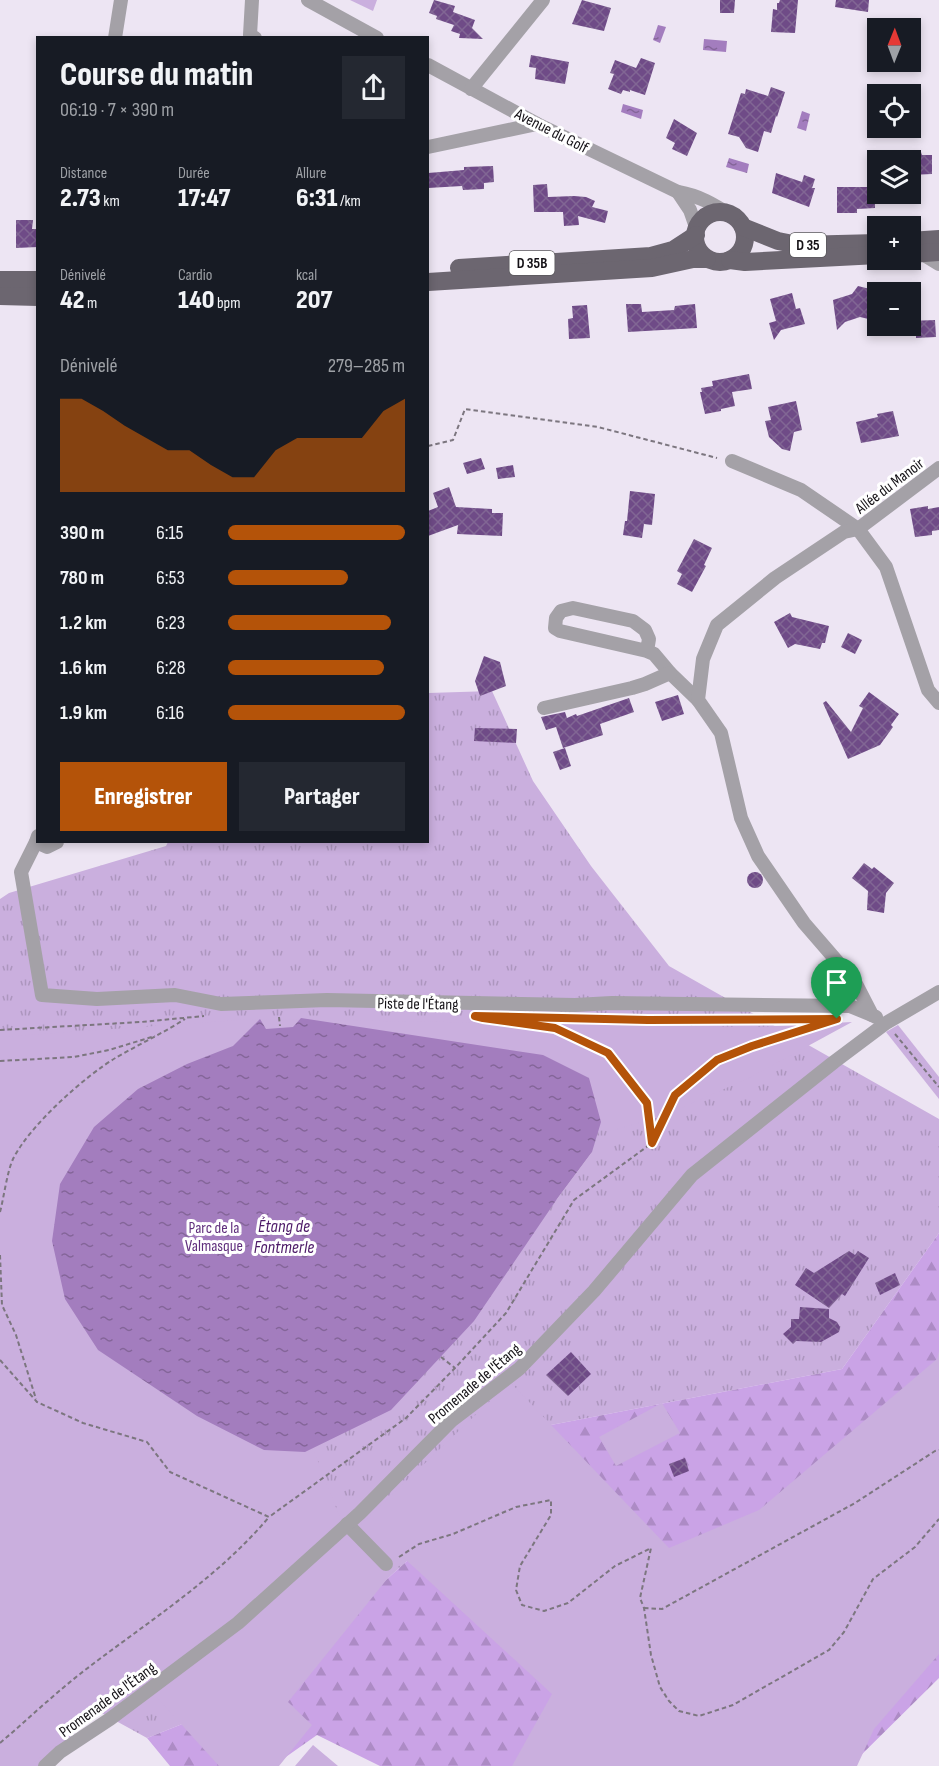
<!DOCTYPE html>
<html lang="fr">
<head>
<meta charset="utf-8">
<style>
	body { margin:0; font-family:"Sofia Sans Condensed",sans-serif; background:#242831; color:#f1f3f6; height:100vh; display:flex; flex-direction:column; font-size:22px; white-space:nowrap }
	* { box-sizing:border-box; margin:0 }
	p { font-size:20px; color:#9ea1a6 }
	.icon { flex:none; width:33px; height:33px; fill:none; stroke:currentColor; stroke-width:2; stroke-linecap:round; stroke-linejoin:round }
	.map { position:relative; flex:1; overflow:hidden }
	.panel { position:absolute; left:36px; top:36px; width:393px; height:807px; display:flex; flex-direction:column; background:#171b24; border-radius:0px; box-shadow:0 3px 9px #0003 }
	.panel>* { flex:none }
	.needle { width:39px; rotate:1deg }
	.tools { position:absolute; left:867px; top:18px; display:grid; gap:12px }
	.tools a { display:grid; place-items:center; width:54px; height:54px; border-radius:0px; background:#171b24; box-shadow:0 3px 9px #0003; font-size:30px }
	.pin { position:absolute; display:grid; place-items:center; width:51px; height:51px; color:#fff; margin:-62px -26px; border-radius:50% 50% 50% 0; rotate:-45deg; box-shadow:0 0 6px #0007 }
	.pin .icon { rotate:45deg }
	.round { display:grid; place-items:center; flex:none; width:63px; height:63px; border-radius:0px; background:#242831 }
	.overview { display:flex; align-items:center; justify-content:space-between; height:102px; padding:0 24px }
	h1 { font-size:33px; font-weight:800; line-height:45px }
	.stats { display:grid; grid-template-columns:repeat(3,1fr); gap:9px; height:102px; padding:6px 24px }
	.stats div { display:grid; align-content:center }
	.stats b { font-size:26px; font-weight:800 }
	.stats small { font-size:16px; font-weight:400 }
	.stats p { font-size:16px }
	.chart { height:168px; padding:12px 24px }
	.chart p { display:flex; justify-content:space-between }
	.chart svg { width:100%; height:108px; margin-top:6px; fill:#b45309; opacity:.7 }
	.primary-button { display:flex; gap:12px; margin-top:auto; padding:12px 24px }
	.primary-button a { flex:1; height:69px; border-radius:0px; background:#b45309; color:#fff; font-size:24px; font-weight:800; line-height:69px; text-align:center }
	.primary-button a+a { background:#242831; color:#f1f3f6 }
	ul { padding:0 24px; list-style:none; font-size:20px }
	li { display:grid; grid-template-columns:96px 72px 1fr; align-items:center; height:45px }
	li i { height:15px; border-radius:8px; background:#b45309 }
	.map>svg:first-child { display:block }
	.grass { fill:url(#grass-tufts); fill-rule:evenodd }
	.forest { fill:url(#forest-firs) }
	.park { fill:#caafde }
	.water { fill:url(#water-ripples) }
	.building { fill:url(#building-cross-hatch) }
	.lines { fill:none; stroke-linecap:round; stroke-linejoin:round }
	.path { stroke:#7c767f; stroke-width:2; stroke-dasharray:4.5 3; stroke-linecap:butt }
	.minor { stroke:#a4a1a7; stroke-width:14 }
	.major { stroke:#6c6670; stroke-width:18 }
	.route-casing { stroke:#fff; stroke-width:12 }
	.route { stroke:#b45309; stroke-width:8 }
	.labels { text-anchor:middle; stroke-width:6; stroke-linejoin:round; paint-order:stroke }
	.shield { fill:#fff; stroke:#5a585c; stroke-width:1.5 }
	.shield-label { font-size:15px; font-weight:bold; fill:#141116 }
	.street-label { font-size:16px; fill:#141116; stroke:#fff }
	.park-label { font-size:16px; fill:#602f7d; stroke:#fff }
	.water-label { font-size:18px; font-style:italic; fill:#4d1a68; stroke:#fff }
</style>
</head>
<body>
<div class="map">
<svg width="939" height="1766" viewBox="0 0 939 1766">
	<defs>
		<pattern id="grass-tufts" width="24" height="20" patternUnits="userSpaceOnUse" patternTransform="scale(1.5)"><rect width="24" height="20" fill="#caafde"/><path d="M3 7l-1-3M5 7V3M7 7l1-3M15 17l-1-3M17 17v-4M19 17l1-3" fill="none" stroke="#ad96be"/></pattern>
		<pattern id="forest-firs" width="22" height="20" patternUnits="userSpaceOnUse" patternTransform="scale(1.5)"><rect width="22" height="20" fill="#caa3e6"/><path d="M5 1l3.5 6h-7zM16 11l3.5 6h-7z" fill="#ad8bc5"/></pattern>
		<pattern id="water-ripples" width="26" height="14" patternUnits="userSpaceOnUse" patternTransform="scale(1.5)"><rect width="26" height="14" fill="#a37dbe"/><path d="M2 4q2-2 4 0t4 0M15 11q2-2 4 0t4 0" fill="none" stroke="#846599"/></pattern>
		<pattern id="building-cross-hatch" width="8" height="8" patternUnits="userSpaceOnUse" patternTransform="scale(1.5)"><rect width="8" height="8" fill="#6f4b87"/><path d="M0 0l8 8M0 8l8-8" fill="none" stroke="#816694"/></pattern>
	</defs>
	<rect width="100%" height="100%" fill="#ede5f3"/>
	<path class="grass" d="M492 691 533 781 591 866 669 966 939 1119V1233L842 1369 530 1429 441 1530 330 1631 243 1700 147 1738 98 1711 39 1766H0V899L9 893 166 846 168 842H428V693ZM592 1152 557 1199 264 1450Z"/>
	<polygon class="forest" points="939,1233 939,1678 850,1766 380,1766 317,1735 273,1766 170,1766 147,1738 243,1700 330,1631 441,1530 530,1429 842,1369"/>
	<g class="park">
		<polygon points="350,0 377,0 373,11"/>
		<polygon points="253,1019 755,1027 852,1022 751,1077 663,1116 614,1130 574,1132 305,1428 340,1518 355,1530 510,1382 669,1548 759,1510 937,1359 939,1351 939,1654 874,1729 857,1766 512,1766 552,1694 404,1558 288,1702 312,1725 279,1766 219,1766 152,1692 146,1677 82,1721 30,1766 0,1766 0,1037"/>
		<polygon points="898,1025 939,1077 939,1099 886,1032"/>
		<polygon points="662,1403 680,1433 616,1466 599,1437"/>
		<polygon points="313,1745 338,1766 295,1766"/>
	</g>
	<g class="water">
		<polygon points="658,25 666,27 660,43 653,40"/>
		<polygon points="704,39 727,41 726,52 703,50"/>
		<polygon points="623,104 643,110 641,119 621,112"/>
		<polygon points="802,111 810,114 806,131 797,128"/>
		<polygon points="729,158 749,164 747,173 726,167"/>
		<polygon points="301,1018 543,1055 589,1078 601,1122 592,1152 557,1199 474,1321 391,1410 305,1452 264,1450 197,1416 98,1350 65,1299 52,1241 60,1184 94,1127 138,1089 187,1064 233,1046 260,1019 266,1029 293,1027"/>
	</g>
	<g class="building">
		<polygon points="434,0 455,6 453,12 475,20 472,28 483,39 459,38 460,34 451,31 454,25 436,19 437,16 429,13"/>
		<polygon points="582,0 611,8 604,31 572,24"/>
		<polygon points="720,0 735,0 734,13 720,13"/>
		<polygon points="780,0 798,0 795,33 771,32 773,9 777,10 777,3 779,3"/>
		<polygon points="836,0 869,0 868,12 835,7"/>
		<polygon points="531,55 569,62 565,84 535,79 536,68 529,67"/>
		<polygon points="641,58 655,63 645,95 630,90 630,92 623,90 621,94 608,89 614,74 610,73 615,60 636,68"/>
		<polygon points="771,87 785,92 777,117 776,116 771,133 764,131 758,152 746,148 739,137 728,134 741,93 745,94 746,89 768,96"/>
		<polygon points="674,119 697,133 687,156 672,149 675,143 666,138"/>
		<polygon points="910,152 921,152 922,155 932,155 932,174 910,175"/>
		<polygon points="493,166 494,182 484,183 484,189 463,190 462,186 428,188 428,173 464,170 464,167"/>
		<polygon points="776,173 802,182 804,175 815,179 812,188 815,188 809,207 772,193"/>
		<polygon points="547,184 548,197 574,196 586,197 595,201 592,207 608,211 605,223 578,216 579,225 564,226 563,212 534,212 533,185"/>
		<polygon points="837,187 875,187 875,208 857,209 857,213 837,213"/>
		<polygon points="16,220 33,220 32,229 38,229 38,247 16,248"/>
		<polygon points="858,286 870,289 869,310 877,321 860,317 845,322 837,330 833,300 852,294"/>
		<polygon points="792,293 796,309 800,308 805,324 781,330 774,340 769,323 776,321 770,299"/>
		<polygon points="626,304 641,304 642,312 674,310 675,306 695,304 697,328 628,332"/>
		<polygon points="587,305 590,338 569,339 568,319 573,318 572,306"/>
		<polygon points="935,320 936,337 916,338 916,333 910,334 910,321"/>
		<polygon points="749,374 752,389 732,392 735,406 721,409 721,411 705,414 700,392 702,392 701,388 713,386 712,381"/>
		<polygon points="796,401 802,430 794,432 790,451 782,449 769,437 765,421 771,420 768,407"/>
		<polygon points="893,411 899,436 861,443 856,422 878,417 877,414"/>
		<polygon points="481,458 485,469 467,474 463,463"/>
		<polygon points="513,465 515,477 498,479 496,468"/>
		<polygon points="449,487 456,507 492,509 492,513 503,513 502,536 457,534 458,525 428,536 428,511 438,507 433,493"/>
		<polygon points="630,491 655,494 652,525 644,524 642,538 623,535 625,521 627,521"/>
		<polygon points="928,506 928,509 939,507 939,530 932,531 932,535 915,537 910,509"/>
		<polygon points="694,539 712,548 704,565 706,566 692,592 677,584 682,574 677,571"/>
		<polygon points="790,613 792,617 829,626 825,643 822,643 820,649 795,644 788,648 774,622"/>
		<polygon points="848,633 862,640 855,654 841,647"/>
		<polygon points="484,656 500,662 506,686 480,696 475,681"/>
		<polygon points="869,692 899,714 891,725 893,727 880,745 848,759 823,703 826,701 851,732 863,708 859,706"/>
		<polygon points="678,695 684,714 662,721 655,702"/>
		<polygon points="629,698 634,712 600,724 603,735 563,748 556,727 546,730 541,717 565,712 567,718 576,714 577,716"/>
		<polygon points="475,728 517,729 516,743 474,741"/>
		<polygon points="565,748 571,766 560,770 553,752"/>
		<polygon points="864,863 872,869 874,867 894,883 886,893 884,913 867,910 868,891 852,878"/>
		<circle cx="755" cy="880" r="8"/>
		<polygon points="849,1251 855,1255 858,1251 869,1258 845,1296 842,1294 829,1308 795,1285 806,1268 814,1273"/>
		<polygon points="895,1273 900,1285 880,1295 875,1283"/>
		<polygon points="800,1307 829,1309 829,1318 837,1322 840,1327 839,1332 821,1342 796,1341 793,1344 783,1334 791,1327 791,1319 799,1319"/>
		<polygon points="571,1352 591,1374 568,1396 546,1375"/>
		<polygon points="685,1458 689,1471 674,1477 669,1464"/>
	</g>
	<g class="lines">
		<g class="path">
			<polyline points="428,446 453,440 465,409 598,427 717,458"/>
			<polyline points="279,1017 280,1026"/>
			<polyline points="484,1018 555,1028 608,1053 647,1103 652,1143"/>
			<polyline points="603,1019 717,1020"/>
			<polyline points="0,1030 141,1022 204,1016"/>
			<polyline points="895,1034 939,1087"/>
			<polyline points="0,1061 74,1057 109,1050 155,1036"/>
			<path d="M0 1212C4 1197 7 1172 13 1159 30 1125 85 1076 117 1057 140 1044 163 1033 185 1019"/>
			<polyline points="0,1255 2,1305 16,1335 36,1399"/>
			<polyline points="441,1357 455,1368"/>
			<polyline points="0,1360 37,1402 83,1423 147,1442 170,1472 269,1517 406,1418 455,1368 506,1313 574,1200 652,1143 675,1095 717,1061 752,1045 831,1021"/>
			<polyline points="399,1557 419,1544 453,1534 516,1507 551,1500 551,1515 520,1566 516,1590 522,1605 544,1611 568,1603 615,1566 651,1548 640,1598 644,1608 651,1655 660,1687 669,1701 679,1711 699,1716 733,1705 829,1650 844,1632 873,1579 915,1547 939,1519"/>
			<polyline points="644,1608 662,1609 855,1503 935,1451 939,1450"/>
			<path d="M0 1743C27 1720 52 1696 80 1674 144 1624 216 1580 269 1517"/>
		</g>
		<g class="minor">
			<polyline points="252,0 250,35 255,38"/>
			<polyline points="308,0 377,38"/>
			<polyline points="115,38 121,0"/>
			<path d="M428 65 537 124 678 192C700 196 713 204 732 216"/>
			<polyline points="471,89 543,0"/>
			<polyline points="428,147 537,124"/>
			<polyline points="678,192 690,210 697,230"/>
			<polyline points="921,253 939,264"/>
			<polyline points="732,461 801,490 858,529 886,567 928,690 939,703"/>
			<polyline points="647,651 649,639 645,630 633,621 573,608 561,611 556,618 555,628 560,631 647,651 654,654 670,673 698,700"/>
			<polyline points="544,708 632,688 645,684 670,673"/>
			<polyline points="38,836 36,842 21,872 42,995 97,999 175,995 221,1004 327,1000 575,1005 612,1003 850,1006 872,1015"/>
			<polyline points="36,842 47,847 57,842"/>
			<polyline points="876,1017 872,1015 855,982 804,923 758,856 741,818 721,733 698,700 703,659 717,625 775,578 844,532 858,529 939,468"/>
			<polyline points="347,1524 386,1564"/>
			<polyline points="45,1766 60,1752 110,1719 238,1623 360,1513 451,1421 519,1369 594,1291 692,1175 834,1062 886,1023 939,992"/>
		</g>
		<g class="major">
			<circle cx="720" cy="237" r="25"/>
			<polyline points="743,227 778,241 798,245 878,243"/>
			<polyline points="910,241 939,239"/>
			<polyline points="910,254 939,252"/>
			<polyline points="730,260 745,262 878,255"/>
			<polyline points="459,268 651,256 673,250 696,235"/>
			<polyline points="0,280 38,280"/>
			<polyline points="428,282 652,268 693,259 707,259"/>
			<polyline points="0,296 38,297"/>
		</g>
	</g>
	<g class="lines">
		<g class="route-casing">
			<polygon id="route" points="475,1016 648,1020 837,1019 752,1046 717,1060 675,1095 652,1143 647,1103 608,1053 555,1028 483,1018"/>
		</g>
		<use href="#route" class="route"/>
	</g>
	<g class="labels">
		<g class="shield">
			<rect x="790" y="233" width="36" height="24" rx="4.5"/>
			<rect x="509.5" y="251" width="45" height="24" rx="4.5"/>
		</g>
		<g class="shield-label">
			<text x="808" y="250">D 35</text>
			<text x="532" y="268">D 35B</text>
		</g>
		<g class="street-label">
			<text transform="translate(552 130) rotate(27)" y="6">Avenue du Golf</text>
			<text transform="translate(889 485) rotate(-37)" y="6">Allée du Manoir</text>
			<text transform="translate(418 1003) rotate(1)" y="6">Piste de l'Étang</text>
			<text transform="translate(474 1383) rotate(-40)" y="6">Promenade de l'Étang</text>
			<text transform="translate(107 1699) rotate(-36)" y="6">Promenade de l'Étang</text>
		</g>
		<g class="park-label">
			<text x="214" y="1233">Parc de la<tspan x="214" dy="18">Valmasque</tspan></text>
		</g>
		<g class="water-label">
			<text x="284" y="1232">Étang de<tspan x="284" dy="21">Fontmerle</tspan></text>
		</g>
	</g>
</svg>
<div class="tools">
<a><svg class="needle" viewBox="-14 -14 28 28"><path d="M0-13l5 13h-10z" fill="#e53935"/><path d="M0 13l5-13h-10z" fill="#9ea1a6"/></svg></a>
<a><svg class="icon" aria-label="locate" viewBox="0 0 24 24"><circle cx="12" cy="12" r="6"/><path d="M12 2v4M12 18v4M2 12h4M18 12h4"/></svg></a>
<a><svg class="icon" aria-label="layers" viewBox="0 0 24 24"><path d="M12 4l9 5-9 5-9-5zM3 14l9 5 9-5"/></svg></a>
<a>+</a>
<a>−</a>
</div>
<div class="pin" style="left:837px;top:1019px;background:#1e9e55"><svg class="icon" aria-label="arrive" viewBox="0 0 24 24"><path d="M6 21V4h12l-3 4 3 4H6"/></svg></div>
<section class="panel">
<div class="overview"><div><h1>Course du matin</h1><p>06:19 · 7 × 390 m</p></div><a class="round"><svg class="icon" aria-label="share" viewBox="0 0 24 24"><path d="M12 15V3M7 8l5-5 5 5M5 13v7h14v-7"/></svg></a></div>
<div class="stats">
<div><p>Distance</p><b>2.73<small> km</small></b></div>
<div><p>Durée</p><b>17:47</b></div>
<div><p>Allure</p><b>6:31<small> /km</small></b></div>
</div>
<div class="stats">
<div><p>Dénivelé</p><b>42<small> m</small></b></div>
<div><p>Cardio</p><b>140<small> bpm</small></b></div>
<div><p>kcal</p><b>207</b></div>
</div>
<div class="chart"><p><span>Dénivelé</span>279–285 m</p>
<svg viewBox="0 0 160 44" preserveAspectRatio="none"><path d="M0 44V6L10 6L20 11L30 17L40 22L50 27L60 27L70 33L80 38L90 38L100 27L110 22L120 22L130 22L140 22L150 11L160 6V44z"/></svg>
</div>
<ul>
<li><b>390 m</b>6:15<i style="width:100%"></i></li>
<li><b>780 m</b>6:53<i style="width:68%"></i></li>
<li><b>1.2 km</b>6:23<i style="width:92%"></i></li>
<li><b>1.6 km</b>6:28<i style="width:88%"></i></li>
<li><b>1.9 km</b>6:16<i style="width:100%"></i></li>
</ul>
<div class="primary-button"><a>Enregistrer</a><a>Partager</a></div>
</section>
</div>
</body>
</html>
